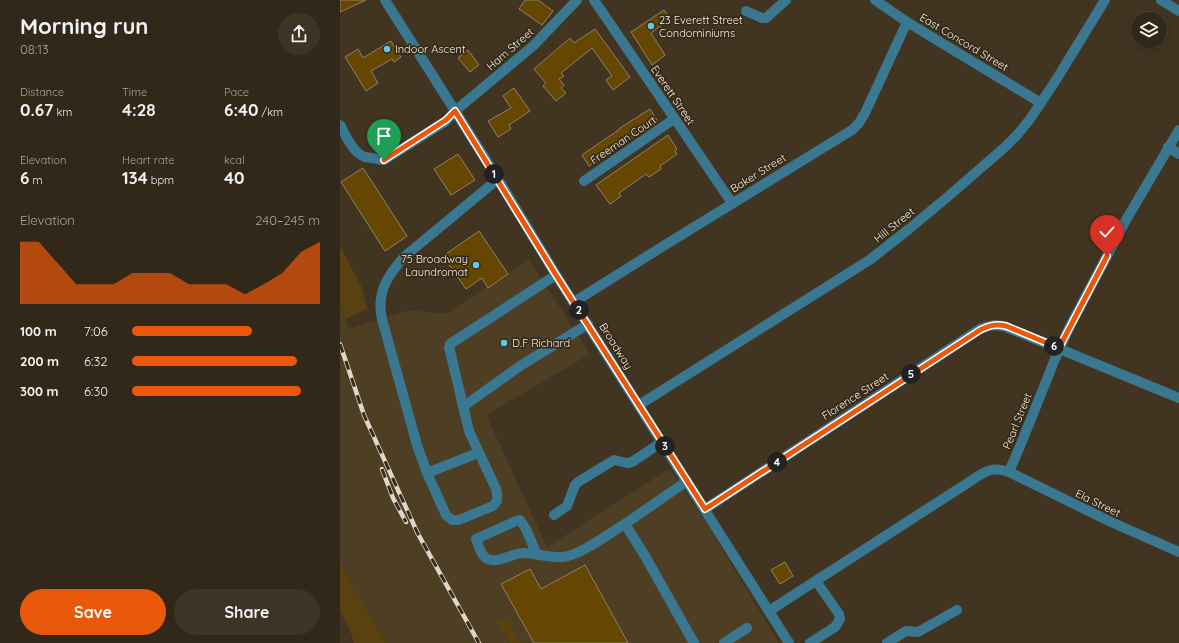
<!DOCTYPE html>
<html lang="en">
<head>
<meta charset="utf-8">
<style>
	body { margin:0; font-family:Quicksand,sans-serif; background:#3d3426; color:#f1f3f6; height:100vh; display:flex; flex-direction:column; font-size:15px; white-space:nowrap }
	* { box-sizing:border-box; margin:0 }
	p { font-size:13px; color:#a8a6a2 }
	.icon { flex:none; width:22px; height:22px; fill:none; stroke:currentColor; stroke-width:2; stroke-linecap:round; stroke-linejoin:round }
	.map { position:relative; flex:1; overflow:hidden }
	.side { display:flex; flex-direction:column; background:#312819; width:340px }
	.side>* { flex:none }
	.buttons { position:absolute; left:791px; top:12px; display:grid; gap:8px }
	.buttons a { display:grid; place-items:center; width:36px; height:36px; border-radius:50%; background:#312819; box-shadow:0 2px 6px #0003,0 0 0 1px #4c4438; font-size:20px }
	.pin { position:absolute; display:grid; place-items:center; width:34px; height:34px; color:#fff; margin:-41px -17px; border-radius:50% 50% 50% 0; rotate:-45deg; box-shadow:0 0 4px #0007 }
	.pin .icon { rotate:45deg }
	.km { position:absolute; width:20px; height:20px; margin:-10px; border-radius:50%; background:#222; color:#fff; font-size:11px; line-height:20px; text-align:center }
	.round { display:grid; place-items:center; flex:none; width:42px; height:42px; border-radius:21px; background:#3d3426 }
	.head { display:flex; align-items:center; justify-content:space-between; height:68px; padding:0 20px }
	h1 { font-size:22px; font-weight:700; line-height:30px }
	.stats { display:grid; grid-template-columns:repeat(3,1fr); gap:6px; height:68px; padding:4px 20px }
	.stats div { display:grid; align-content:center }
	.stats b { font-size:17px; font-weight:700 }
	.stats small { font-size:11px; font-weight:400 }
	.stats p { font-size:11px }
	.chart { height:112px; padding:8px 20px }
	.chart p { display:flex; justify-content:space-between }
	.chart svg { width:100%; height:72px; margin-top:4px; fill:#ea580c; opacity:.7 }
	.action { display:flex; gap:8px; margin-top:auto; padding:8px 20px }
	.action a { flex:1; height:46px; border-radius:24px; background:#ea580c; color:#fff; font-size:16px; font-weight:700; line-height:46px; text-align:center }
	.action a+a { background:#3d3426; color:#f1f3f6 }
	ul { padding:0 20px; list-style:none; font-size:13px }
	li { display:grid; grid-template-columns:64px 48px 1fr; align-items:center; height:30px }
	li i { height:10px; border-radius:5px; background:#ea580c }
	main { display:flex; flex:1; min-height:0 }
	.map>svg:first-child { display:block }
	.built { fill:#4e3f24 }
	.green { fill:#5a4210 }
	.building { fill:#654701; stroke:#8e816b }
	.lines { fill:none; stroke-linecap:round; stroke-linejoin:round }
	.minor { stroke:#3a7892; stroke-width:10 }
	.rail-casing { stroke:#dfd7ca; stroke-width:4.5 }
	.rail { stroke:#362b17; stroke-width:3; stroke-dasharray:9; stroke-linecap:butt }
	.route-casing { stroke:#fff; stroke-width:8 }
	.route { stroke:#ea580c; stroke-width:5 }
	.poi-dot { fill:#64c5ee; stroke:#362b17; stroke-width:1.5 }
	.labels { text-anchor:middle; stroke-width:3.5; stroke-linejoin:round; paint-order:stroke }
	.poi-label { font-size:11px; fill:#f4ede1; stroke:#362b17; text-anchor:start }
	.street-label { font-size:11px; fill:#f4ede1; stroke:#362b17 }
</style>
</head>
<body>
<main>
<section class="side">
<div class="head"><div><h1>Morning run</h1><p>08:13</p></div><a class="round"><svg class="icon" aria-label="share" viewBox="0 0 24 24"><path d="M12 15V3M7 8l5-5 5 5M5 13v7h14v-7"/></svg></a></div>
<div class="stats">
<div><p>Distance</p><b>0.67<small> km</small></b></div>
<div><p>Time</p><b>4:28</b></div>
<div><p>Pace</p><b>6:40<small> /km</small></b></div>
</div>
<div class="stats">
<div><p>Elevation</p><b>6<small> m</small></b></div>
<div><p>Heart rate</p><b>134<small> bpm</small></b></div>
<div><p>kcal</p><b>40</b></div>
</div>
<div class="chart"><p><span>Elevation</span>240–245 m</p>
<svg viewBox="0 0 160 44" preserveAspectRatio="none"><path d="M0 44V6L10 6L20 19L30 32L40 32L50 32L60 25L70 25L80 25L90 32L100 32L110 32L120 38L130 32L140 25L150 12L160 6V44z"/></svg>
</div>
<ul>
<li><b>100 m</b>7:06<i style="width:64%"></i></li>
<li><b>200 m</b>6:32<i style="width:88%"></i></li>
<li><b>300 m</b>6:30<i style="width:90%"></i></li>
</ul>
<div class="action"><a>Save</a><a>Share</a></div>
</section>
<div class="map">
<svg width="839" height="643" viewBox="0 0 839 643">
	<rect width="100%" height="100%" fill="#413521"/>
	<polygon class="built" points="189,260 250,354 146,415 207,547 329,469 365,521 439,643 180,643 168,620 158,622 170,643 46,643 0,563 0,302 9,329 69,310 106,314"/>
	<g class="green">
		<polygon points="0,246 21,286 27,309 6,319 0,302"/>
		<polygon points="0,563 46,643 14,643 9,627 0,612"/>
		<polygon points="168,620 180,643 170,643 157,621"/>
	</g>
	<g class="building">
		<polygon points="0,0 26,0 0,12"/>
		<polygon points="185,0 198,0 213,11 202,25 179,9"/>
		<polygon points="324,10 330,19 311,33 325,55 312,65 291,32"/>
		<polygon points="255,29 290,77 273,90 266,80 272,76 252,48 221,73 224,76 219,79 224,85 221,88 226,93 216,101 203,86 206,83 194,69 230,38 234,43"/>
		<polygon points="51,41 61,57 54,62 52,59 31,71 38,83 26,91 5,57 18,49 23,58"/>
		<polygon points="128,50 139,65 130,72 118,58"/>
		<polygon points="174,88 190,111 169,125 171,129 158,137 148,121 171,108 163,96"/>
		<polygon points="310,109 318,122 301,133 300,132 249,166 242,155 280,129 280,128"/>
		<polygon points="328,135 337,149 335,151 337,154 320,166 321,169 309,177 306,174 279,193 281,196 270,204 256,185"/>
		<polygon points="118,154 135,180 111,195 94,169"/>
		<polygon points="23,168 67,236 45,251 1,182"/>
		<polygon points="139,231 168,274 148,288 142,278 126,289 103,256"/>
		<polygon points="445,562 453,576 440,584 431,570"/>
		<polygon points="245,565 288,643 194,643 161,584 190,569 201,589"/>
	</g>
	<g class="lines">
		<g class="minor">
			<polyline points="45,0 158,179 216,275 449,643"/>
			<polyline points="254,0 392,203"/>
			<polyline points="535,0 567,22 701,103"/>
			<polyline points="821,0 839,11"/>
			<polyline points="406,11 422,18 426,18 446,0"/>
			<path d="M0 125C6 136 13 153 25 157 31 158 38 159 44 160L106 121 115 111 193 46 237 0"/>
			<polyline points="828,147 839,154"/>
			<path d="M158 179 65 256C48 275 36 292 42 319L77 445 87 473 106 515 112 520H119L153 506 157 501V493L156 489 129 431 109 347 110 344 216 275"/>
			<polyline points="244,181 334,119"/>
			<polyline points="234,302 325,245 512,130 519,123 525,113 567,22"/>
			<polyline points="299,405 531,259 569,229 611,194 665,147 678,134 690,119 716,80 765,0"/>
			<polyline points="124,406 180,366 248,324"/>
			<polyline points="669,472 683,439 715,359 729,328 786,220 839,130"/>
			<polyline points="87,473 138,453"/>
			<polyline points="347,481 285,524 305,556 354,643"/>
			<path d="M365 509 640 329C650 325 656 324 666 327L839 398"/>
			<polyline points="214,515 227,506 235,485 238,482 274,460 287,463 292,462 322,442"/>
			<path d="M197 555 186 529 180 520 176 521 136 539C138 544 140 551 143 555 152 568 171 553 183 553 196 553 209 558 223 557 241 555 268 534 285 524"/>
			<path d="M429 611 626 484C642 474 649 465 669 472L771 522 839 552"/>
			<polyline points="384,643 407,628"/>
			<polyline points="470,643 495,627 500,619 499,614 476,581"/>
			<polyline points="547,643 566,631 578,632 617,610"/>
		</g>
		<g class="rail-casing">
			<g id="rail">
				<polyline points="0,344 24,415 78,534 139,643"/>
				<polyline points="42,469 53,498 66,522"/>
			</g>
		</g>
		<use href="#rail" class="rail"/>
	</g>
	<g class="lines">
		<g class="route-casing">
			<path id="route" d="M44 160 106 120 115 111 216 275 365 509 640 330C650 325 656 324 666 326L719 348 767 256"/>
		</g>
		<use href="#route" class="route"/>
	</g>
	<g class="poi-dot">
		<circle cx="311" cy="26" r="4"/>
		<circle cx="47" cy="49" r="4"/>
		<circle cx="136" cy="265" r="4"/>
		<circle cx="164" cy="343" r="4"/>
	</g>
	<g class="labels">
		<g class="poi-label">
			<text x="319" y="24">23 Everett Street<tspan x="319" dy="13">Condominiums</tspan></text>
			<text x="55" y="53">Indoor Ascent</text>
			<text x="128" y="263" text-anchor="end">75 Broadway<tspan x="128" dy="13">Laundromat</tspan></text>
			<text x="172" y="347">D.F Richard</text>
		</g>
		<g class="street-label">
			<text transform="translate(624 42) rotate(31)" y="4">East Concord Street</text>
			<text transform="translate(170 49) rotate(-41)" y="4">Ham Street</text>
			<text transform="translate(333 95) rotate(56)" y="4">Everett Street</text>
			<text transform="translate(283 140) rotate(-34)" y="4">Freeman Court</text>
			<text transform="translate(418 173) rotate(-32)" y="4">Baker Street</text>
			<text transform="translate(554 225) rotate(-39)" y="4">Hill Street</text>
			<text transform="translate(276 346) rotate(58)" y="4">Broadway</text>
			<text transform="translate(515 396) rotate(-33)" y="4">Florence Street</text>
			<text transform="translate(677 421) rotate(-68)" y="4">Pearl Street</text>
			<text transform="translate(758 503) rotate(26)" y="4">Ela Street</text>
		</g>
	</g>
</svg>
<div class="buttons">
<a><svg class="icon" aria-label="layers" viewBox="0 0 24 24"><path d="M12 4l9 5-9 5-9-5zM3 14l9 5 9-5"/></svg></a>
</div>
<div class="pin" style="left:44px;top:160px;background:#1e9e55"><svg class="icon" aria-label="arrive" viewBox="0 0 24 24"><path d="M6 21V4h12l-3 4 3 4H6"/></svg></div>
<div class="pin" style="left:767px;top:256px;background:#d93025"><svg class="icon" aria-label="check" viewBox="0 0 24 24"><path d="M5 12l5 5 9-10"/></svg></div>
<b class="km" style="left:154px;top:174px">1</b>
<b class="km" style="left:239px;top:310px">2</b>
<b class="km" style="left:325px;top:446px">3</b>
<b class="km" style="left:437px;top:462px">4</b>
<b class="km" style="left:571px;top:374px">5</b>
<b class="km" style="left:714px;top:346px">6</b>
</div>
</main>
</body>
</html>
